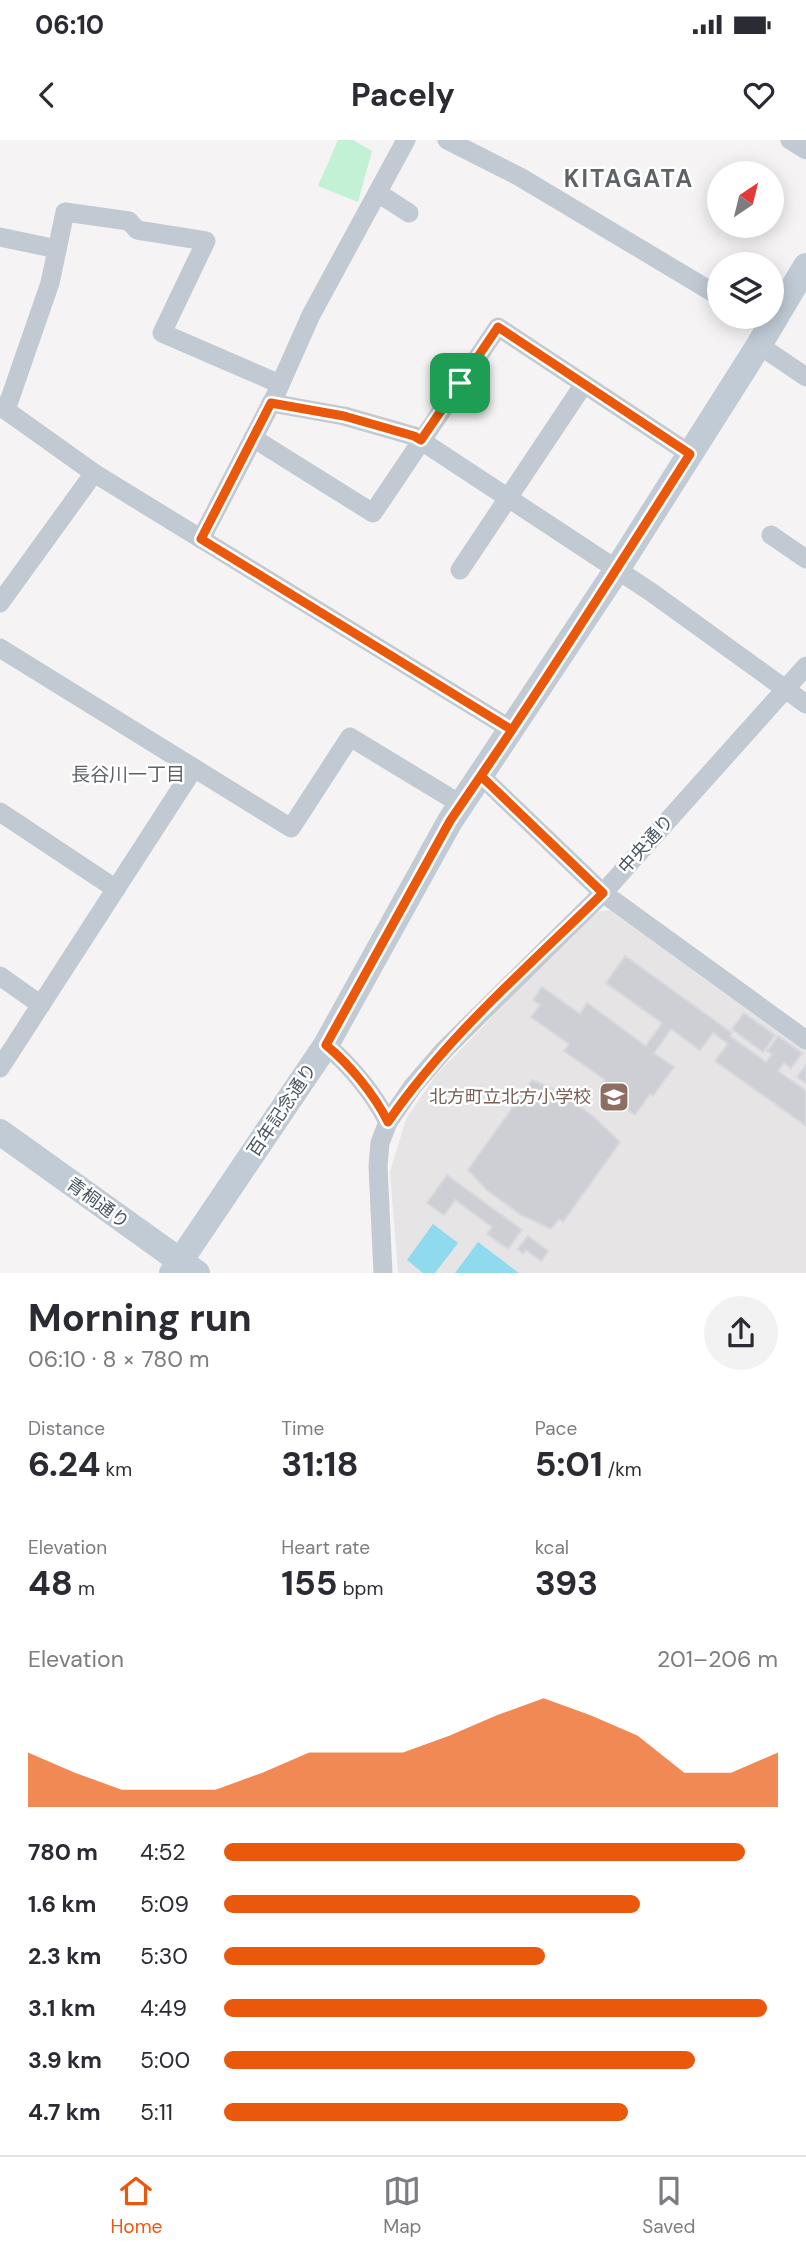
<!DOCTYPE html>
<html lang="en">
<head>
<meta charset="utf-8">
<style>
	body { margin:0; font-family:"DM Sans","Noto Sans JP",sans-serif; background:#f2f2f3; color:#2b2b33; height:100vh; display:flex; flex-direction:column; font-size:26px; white-space:nowrap }
	* { box-sizing:border-box; margin:0 }
	p { font-size:23px; color:#7c7c81 }
	.icon { flex:none; width:38px; height:38px; fill:none; stroke:currentColor; stroke-width:2; stroke-linecap:round; stroke-linejoin:round }
	.map { position:relative; height:1133px; overflow:hidden }
	.details { display:flex; flex-direction:column; background:#fff; flex:1 }
	.details>* { flex:none }
	.needle { width:46px; rotate:35deg }
	.controls { position:absolute; left:707px; top:21px; display:grid; gap:14px }
	.controls a { display:grid; place-items:center; width:77px; height:77px; border-radius:50%; background:#fff; box-shadow:0 4px 18px #0003; font-size:35px }
	.pin { position:absolute; display:grid; place-items:center; width:60px; height:60px; color:#fff; margin:-30px; border-radius:14px; box-shadow:0 4px 10px #0006 }
	.round { display:grid; place-items:center; flex:none; width:74px; height:74px; border-radius:37px; background:#f2f2f3 }
	.summary { display:flex; align-items:center; justify-content:space-between; height:119px; padding:0 28px }
	h1 { font-size:38px; font-weight:700; line-height:52px }
	.metrics { display:grid; grid-template-columns:repeat(3,1fr); gap:10px; height:119px; padding:7px 28px }
	.metrics div { display:grid; align-content:center }
	.metrics b { font-size:35px; font-weight:700 }
	.metrics small { font-size:19px; font-weight:400 }
	.metrics p { font-size:19px }
	.chart { height:196px; padding:14px 28px }
	.chart p { display:flex; justify-content:space-between }
	.chart svg { width:100%; height:126px; margin-top:7px; fill:#ea580c; opacity:.7 }
	ul { padding:0 28px; list-style:none; font-size:23px }
	li { display:grid; grid-template-columns:112px 84px 1fr; align-items:center; height:52px }
	li i { height:18px; border-radius:9px; background:#ea580c }
	.status { display:flex; justify-content:space-between; align-items:center; height:49px; padding:0 35px; background:#fff; direction:ltr }
	.status svg { height:19px; fill:currentColor }
	header { display:flex; justify-content:space-between; align-items:center; height:91px; padding:0 28px; background:#fff; font-size:32px; font-weight:700 }
	.tabs { display:flex; justify-content:space-around; align-items:center; height:98px; border-top:2px solid #e1e1e2; background:#fff; font-size:19px; color:#7c7c81 }
	.tabs a { display:grid; justify-items:center; gap:4px }
	.tabs .active { color:#ea580c }
	.map>svg:first-child { display:block }
	.education { fill:#e6e4e5 }
	.green { fill:#c3f1d5 }
	.water { fill:#90daee }
	.building { fill:#cdcfd5; stroke:#d7d9de; stroke-width:2 }
	.lines { fill:none; stroke-linecap:round; stroke-linejoin:round }
	.street { stroke:#c1cad2; stroke-width:19 }
	.secondary { stroke:#c1cbd6; stroke-width:26 }
	.route-casing { stroke:#fff; stroke-width:14 }
	.route { stroke:#ea580c; stroke-width:9 }
	.labels { text-anchor:middle; stroke-width:5; stroke-linejoin:round; paint-order:stroke }
	.street-label { font-size:18px; fill:#4a5661; stroke:#fff }
	.education-label { font-size:18px; fill:#785e54; stroke:#fff; text-anchor:end }
	.neighbourhood-label { font-size:19px; fill:#5f6368; stroke:#fff }
	.district-label { font-size:24px; font-weight:bold; letter-spacing:2px; fill:#5f6368; stroke:#fff }
</style>
</head>
<body>
<div class="status"><b>06:10</b><svg viewBox="0 0 49 12"><path d="M0 12V9h3v3zM5 12V6h3v6zM10 12V3h3v9zM15 12V0h3v12zM26 1h20v11H26zM47 4h2v5h-2z"/></svg></div>
<header><svg class="icon" aria-label="back" viewBox="0 0 24 24"><path d="M15 5l-7 7 7 7"/></svg>Pacely<svg class="icon" aria-label="heart" viewBox="0 0 24 24"><path d="M12 20l-8-8c-3-5 5-10 8-4 3-6 11-1 8 4z"/></svg></header>
<div class="map">
<svg width="806" height="1133" viewBox="0 0 806 1133">
	<rect width="100%" height="100%" fill="#f5f3f3"/>
	<polygon class="education" points="611,770 806,910 806,1133 398,1133 390,1032 406,979 436,935 594,772"/>
	<polygon class="green" points="338,0 353,0 372,11 358,62 318,46"/>
	<g class="water">
		<polygon points="433,1084 458,1103 435,1133 423,1133 407,1120"/>
		<polygon points="478,1102 519,1133 455,1133"/>
	</g>
	<g class="building">
		<polygon points="625,816 732,893 730,896 766,922 772,914 767,911 778,896 802,913 791,928 784,923 778,931 806,951 806,986 715,921 728,904 713,893 700,910 671,889 654,913 674,927 653,956 650,954 635,975 599,949 605,940 564,911 569,904 531,877 540,865 533,860 542,847 580,874 587,863 646,906 662,883 606,843"/>
		<polygon points="744,873 775,895 763,912 732,889"/>
		<polygon points="806,925 806,943 797,937"/>
		<polygon points="532,940 561,952 594,977 620,1002 563,1082 559,1079 551,1089 521,1075 487,1050 468,1030"/>
		<polygon points="447,1035 522,1090 508,1109 487,1094 492,1087 455,1060 444,1075 427,1063"/>
		<polygon points="528,1096 548,1111 541,1121 526,1110 523,1114 518,1109"/>
	</g>
	<g class="lines">
		<g class="street">
			<polyline points="447,0 520,37 719,156"/>
			<polyline points="790,0 806,10"/>
			<polyline points="378,53 409,73"/>
			<polyline points="0,97 57,109"/>
			<polyline points="759,205 806,237"/>
			<polyline points="271,263 344,276 414,296 651,452 806,564"/>
			<polyline points="0,266 94,333 512,590"/>
			<polyline points="6,270 50,143 65,72 129,81 137,90 206,101 162,193 280,244"/>
			<polyline points="253,298 373,373 498,187 690,314"/>
			<polyline points="771,395 806,419"/>
			<polyline points="201,399 275,256 311,175 406,0"/>
			<polyline points="460,430 584,244"/>
			<polyline points="0,463 94,333"/>
			<polyline points="0,508 291,688 350,597 462,665"/>
			<polyline points="481,636 603,753 806,900"/>
			<polyline points="0,672 116,749"/>
			<polyline points="0,836 41,865"/>
			<path d="M326 905C350 925 374 954 388 982"/>
			<polyline points="0,928 194,628"/>
			<polyline points="383,1133 378,1026 380,1003 388,982 413,946 444,910 603,753 806,526"/>
		</g>
		<g class="secondary">
			<polyline points="0,992 197,1133"/>
			<polyline points="172,1133 326,905 450,681 616,431 759,205 806,126"/>
		</g>
	</g>
	<g class="lines">
		<g class="route-casing">
			<path id="route" d="M460 243 421 300 414 296 344 276 271 263 201 399 512 590 450 681 326 905C350 925 374 954 388 982 447 896 529 826 603 753L481 636C553 530 621 422 690 314L498 187 460 243"/>
		</g>
		<use href="#route" class="route"/>
	</g>
	<defs>
		<g id="school-square" transform="scale(1.575)"><rect x="-9" y="-9" width="18" height="18" rx="4" fill="#8d6e63" stroke="#fff"/><path d="M0-5L7-2L0 1L-7-2ZM-4 1L0 2.5L4 1V4Q0 6-4 4Z" fill="#fff"/></g>
	</defs>
	<g fill-rule="evenodd">
		<use href="#school-square" x="614" y="957"/>
	</g>
	<g class="labels">
		<g class="street-label">
			<text transform="translate(646 704) rotate(-48)" y="6">中央通り</text>
			<text transform="translate(282 970) rotate(-56)" y="6">百年記念通り</text>
			<text transform="translate(98 1063) rotate(36)" y="6">青桐通り</text>
		</g>
		<g class="education-label">
			<text x="591" y="963">北方町立北方小学校</text>
		</g>
		<g class="neighbourhood-label">
			<text x="128" y="641">長谷川一丁目</text>
		</g>
		<g class="district-label">
			<text x="629" y="47">KITAGATA</text>
		</g>
	</g>
</svg>
<div class="controls">
<a><svg class="needle" viewBox="-14 -14 28 28"><path d="M0-13l5 13h-10z" fill="#e53935"/><path d="M0 13l5-13h-10z" fill="#7c7c81"/></svg></a>
<a><svg class="icon" aria-label="layers" viewBox="0 0 24 24"><path d="M12 4l9 5-9 5-9-5zM3 14l9 5 9-5"/></svg></a>
</div>
<div class="pin" style="left:460px;top:243px;background:#1e9e55"><svg class="icon" aria-label="arrive" viewBox="0 0 24 24"><path d="M6 21V4h12l-3 4 3 4H6"/></svg></div>
</div>
<section class="details">
<div class="summary"><div><h1>Morning run</h1><p>06:10 · 8 × 780 m</p></div><a class="round"><svg class="icon" aria-label="share" viewBox="0 0 24 24"><path d="M12 15V3M7 8l5-5 5 5M5 13v7h14v-7"/></svg></a></div>
<div class="metrics">
<div><p>Distance</p><b>6.24<small> km</small></b></div>
<div><p>Time</p><b>31:18</b></div>
<div><p>Pace</p><b>5:01<small> /km</small></b></div>
</div>
<div class="metrics">
<div><p>Elevation</p><b>48<small> m</small></b></div>
<div><p>Heart rate</p><b>155<small> bpm</small></b></div>
<div><p>kcal</p><b>393</b></div>
</div>
<div class="chart"><p><span>Elevation</span>201–206 m</p>
<svg viewBox="0 0 160 44" preserveAspectRatio="none"><path d="M0 44V25L10 32L20 38L30 38L40 38L50 32L60 25L70 25L80 25L90 19L100 12L110 6L120 12L130 19L140 32L150 32L160 25V44z"/></svg>
</div>
<ul>
<li><b>780 m</b>4:52<i style="width:94%"></i></li>
<li><b>1.6 km</b>5:09<i style="width:75%"></i></li>
<li><b>2.3 km</b>5:30<i style="width:58%"></i></li>
<li><b>3.1 km</b>4:49<i style="width:98%"></i></li>
<li><b>3.9 km</b>5:00<i style="width:85%"></i></li>
<li><b>4.7 km</b>5:11<i style="width:73%"></i></li>
</ul>
</section>
<nav class="tabs">
<a class="active"><svg class="icon" aria-label="home" viewBox="0 0 24 24"><path d="M3 11l9-7 9 7M6 9v11h12V9"/></svg>Home</a>
<a><svg class="icon" aria-label="map" viewBox="0 0 24 24"><path d="M3 6l6-2 6 2 6-2v14l-6 2-6-2-6 2zM9 4v14M15 6v14"/></svg>Map</a>
<a><svg class="icon" aria-label="saved" viewBox="0 0 24 24"><path d="M7 4h10v16l-5-4-5 4z"/></svg>Saved</a>
</nav>
</body>
</html>
